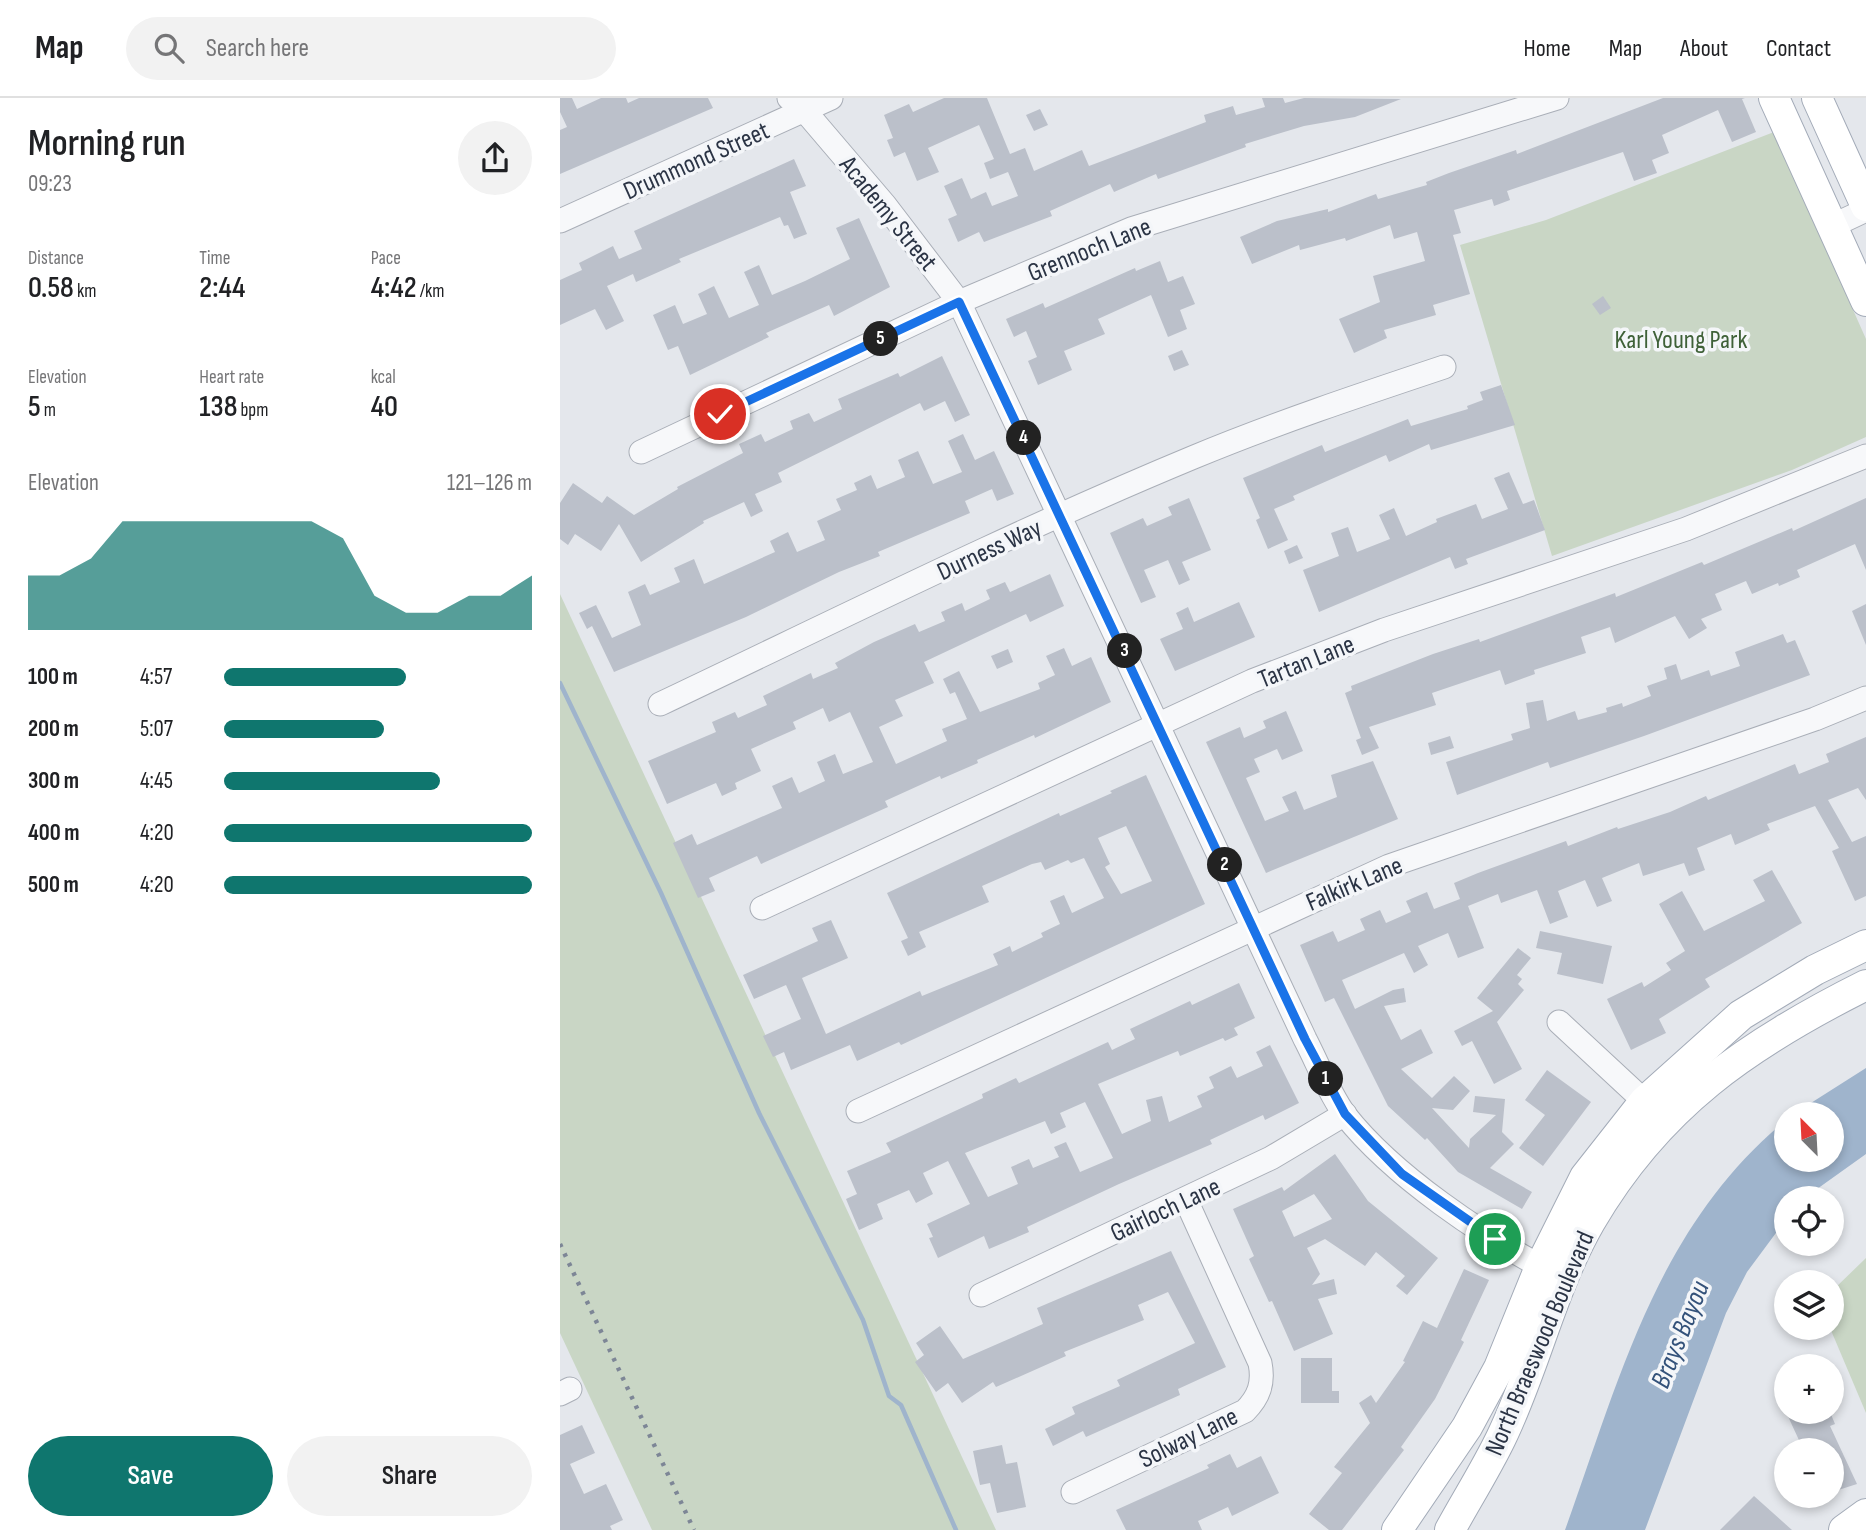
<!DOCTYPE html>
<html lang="en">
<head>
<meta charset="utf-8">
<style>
	body { margin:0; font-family:"Sofia Sans Condensed",sans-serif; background:#f2f2f2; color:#202124; height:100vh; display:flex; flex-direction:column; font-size:26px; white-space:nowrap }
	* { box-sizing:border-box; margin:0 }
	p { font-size:23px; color:#757577 }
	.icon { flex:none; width:38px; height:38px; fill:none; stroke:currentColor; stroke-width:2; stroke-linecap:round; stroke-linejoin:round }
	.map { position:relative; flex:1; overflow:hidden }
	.panel { display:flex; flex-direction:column; background:#fff; width:560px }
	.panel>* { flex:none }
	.needle { width:46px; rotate:336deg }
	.buttons { position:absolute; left:1214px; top:1004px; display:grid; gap:14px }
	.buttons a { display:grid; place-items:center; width:70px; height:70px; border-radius:50%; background:#fff; box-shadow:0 4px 10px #0003; font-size:35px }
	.pin { position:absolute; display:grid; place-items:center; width:60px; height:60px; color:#fff; margin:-30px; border:4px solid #fff; border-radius:50%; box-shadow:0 2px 7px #0007 }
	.km { position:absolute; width:35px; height:35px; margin:-18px; border-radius:50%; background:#222; color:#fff; font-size:19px; line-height:35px; text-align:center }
	.round { display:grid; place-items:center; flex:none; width:74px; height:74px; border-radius:37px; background:#f2f2f2 }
	.summary { display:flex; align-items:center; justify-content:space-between; height:119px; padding:0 28px }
	h1 { font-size:38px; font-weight:600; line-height:52px }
	.stats { display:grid; grid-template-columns:repeat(3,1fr); gap:10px; height:119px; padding:7px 28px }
	.stats div { display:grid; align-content:center }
	.stats b { font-size:30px; font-weight:600 }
	.stats small { font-size:19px; font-weight:400 }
	.stats p { font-size:19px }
	.chart { height:196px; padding:14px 28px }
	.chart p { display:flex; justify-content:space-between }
	.chart svg { width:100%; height:126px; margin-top:7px; fill:#0f766e; opacity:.7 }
	.button { display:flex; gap:14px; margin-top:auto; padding:14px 28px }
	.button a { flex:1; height:80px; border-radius:42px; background:#0f766e; color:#fff; font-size:28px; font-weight:600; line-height:80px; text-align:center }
	.button a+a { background:#f2f2f2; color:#202124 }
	ul { padding:0 28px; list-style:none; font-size:23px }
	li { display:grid; grid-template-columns:112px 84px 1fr; align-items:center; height:52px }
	li i { height:18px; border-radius:9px; background:#0f766e }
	header { display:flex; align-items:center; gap:42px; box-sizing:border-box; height:98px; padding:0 35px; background:#fff; border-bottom:2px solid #e0e0e0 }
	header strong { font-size:33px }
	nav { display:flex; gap:38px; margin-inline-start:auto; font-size:24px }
	.search { width:490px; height:63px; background:#f2f2f2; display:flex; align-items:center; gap:18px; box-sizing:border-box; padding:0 24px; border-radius:38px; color:#757577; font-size:26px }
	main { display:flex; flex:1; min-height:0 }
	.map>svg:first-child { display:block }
	.green { fill:#c9d6c5 }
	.water { fill:#9fb4cc }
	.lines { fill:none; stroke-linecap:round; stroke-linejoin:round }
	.stream { stroke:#9fb4cc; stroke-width:4.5 }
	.building { fill:#bbc0ca; fill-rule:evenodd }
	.minor-casing { stroke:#a9aeb7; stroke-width:25 }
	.major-casing { stroke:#a3abb8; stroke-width:32 }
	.minor { stroke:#f7f8fa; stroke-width:23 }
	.major { stroke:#fff; stroke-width:30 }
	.rail { stroke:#7d8696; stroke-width:4.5; stroke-dasharray:3.5 7; stroke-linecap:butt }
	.route-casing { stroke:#fff; stroke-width:14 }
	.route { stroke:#1a73e8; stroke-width:9 }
	.labels { text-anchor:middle; stroke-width:7; stroke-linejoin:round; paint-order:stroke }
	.street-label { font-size:26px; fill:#2b3445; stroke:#f4f6f9 }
	.park-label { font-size:26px; fill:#3f6138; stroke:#f4f6f9 }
	.water-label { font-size:28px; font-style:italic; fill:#34527a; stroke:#f4f6f9 }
</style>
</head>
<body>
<header>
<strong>Map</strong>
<div class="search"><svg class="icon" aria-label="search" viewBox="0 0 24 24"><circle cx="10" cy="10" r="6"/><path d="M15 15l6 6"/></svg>Search here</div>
<nav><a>Home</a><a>Map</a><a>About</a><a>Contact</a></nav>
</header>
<main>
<section class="panel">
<div class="summary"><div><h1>Morning run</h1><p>09:23</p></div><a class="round"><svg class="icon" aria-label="share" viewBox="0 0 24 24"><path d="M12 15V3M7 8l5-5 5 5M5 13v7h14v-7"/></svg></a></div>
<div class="stats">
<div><p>Distance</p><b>0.58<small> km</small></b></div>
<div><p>Time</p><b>2:44</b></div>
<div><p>Pace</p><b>4:42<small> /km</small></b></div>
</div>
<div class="stats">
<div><p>Elevation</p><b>5<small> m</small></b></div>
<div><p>Heart rate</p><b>138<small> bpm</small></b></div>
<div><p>kcal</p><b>40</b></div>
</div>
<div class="chart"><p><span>Elevation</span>121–126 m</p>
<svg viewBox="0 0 160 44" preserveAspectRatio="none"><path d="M0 44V25L10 25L20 19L30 6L40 6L50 6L60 6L70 6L80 6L90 6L100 12L110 32L120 38L130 38L140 32L150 32L160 25V44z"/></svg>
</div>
<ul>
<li><b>100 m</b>4:57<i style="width:59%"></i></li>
<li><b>200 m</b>5:07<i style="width:52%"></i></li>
<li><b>300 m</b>4:45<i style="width:70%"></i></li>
<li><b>400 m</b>4:20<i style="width:100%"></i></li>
<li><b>500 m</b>4:20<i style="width:100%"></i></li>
</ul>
<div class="button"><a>Save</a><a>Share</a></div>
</section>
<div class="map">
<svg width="1306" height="1432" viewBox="0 0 1306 1432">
	<rect width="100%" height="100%" fill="#e4e7ec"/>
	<g class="green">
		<polygon points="1214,34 1306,241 1306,339 1232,372 992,458 900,147 986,122"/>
		<polygon points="0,496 436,1432 92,1432 0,1235"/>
		<polygon points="1306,1160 1306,1315 1270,1230 1272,1230 1272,1193"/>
	</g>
	<path class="water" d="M1306 970V1056L1243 1101H1227V1120L1187 1174 1166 1215 1085 1432H1005C1060 1280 1097 1128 1227 1021V1062H1272V1017H1232Z"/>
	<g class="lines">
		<polyline class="stream" points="0,585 101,795 199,1015 303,1222 329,1298 341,1307 396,1432"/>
	</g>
	<g class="building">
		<polygon points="0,0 12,0 17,11 41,0 66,0 68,5 79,0 148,0 153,10 0,76 0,32 7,29 0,14"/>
		<polygon points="384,0 427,0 450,56 465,50 474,73 522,52 529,68 646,24 644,17 673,8 676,17 705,9 702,0 723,0 725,5 744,0 841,1 795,19 744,28 685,46 686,49 598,81 596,76 554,94 550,86 490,113 492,118 424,144 419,134 398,144 388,121 397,117 384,88 402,80 411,101 426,94 432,108 458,98 448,74 430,81 424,65 434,61 419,27 368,50 379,74 357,83 345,54 334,59 327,42 333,40 324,17 349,6 353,14"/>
		<polygon points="1103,0 1185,0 1182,1 1196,34 1172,44 1158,12 1102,37 1109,55 1092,62 1097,75 1074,83 1063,54 947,93 950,102 934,108 932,101 894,112 901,135 893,137 910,196 873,207 876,217 824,232 827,240 794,255 779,221 820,204 813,178 865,163 857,134 834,141 830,127 786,143 785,140 740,152 739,147 692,166 680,139 717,123 768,111 768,114 816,96 818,101 867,87 866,84 889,75 956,52 957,56"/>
		<polygon points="480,11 488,27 474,33 466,17"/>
		<polygon points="234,61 246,88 230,94 247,136 234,141 228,127 224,128 220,119 119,161 121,164 76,184 73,176 47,188 64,223 46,232 35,211 0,227 0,182 22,172 19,165 53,148 59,161 82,151 74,133"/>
		<polygon points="299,120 330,189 274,218 269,207 206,235 209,239 130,277 118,248 108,252 93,217 115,207 123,226 147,216 138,196 154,188 169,220 199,207 184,174 199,167 212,197 245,183 290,161 276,130"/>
		<polygon points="600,163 608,184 623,178 635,206 620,212 627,231 608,239 591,197 538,221 545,236 504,253 512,272 478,287 468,263 477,259 466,233 454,239 446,221 483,205 485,210 575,170 576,173"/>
		<polygon points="1043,198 1051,210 1040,217 1032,206"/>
		<polygon points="622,252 629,267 614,273 608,258"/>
		<polygon points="382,258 410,317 395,324 385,303 364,313 360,305 218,375 222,384 195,396 203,413 191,419 184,404 143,423 144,425 81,464 59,426 41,453 15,436 8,447 0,441 0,405 13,385 42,405 47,398 74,417 118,391 117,389 183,355 179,346 201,336 205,344 233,331 230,323 249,315 254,324 282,311 278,301 338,275 340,279"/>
		<polygon points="941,287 955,327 871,352 869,346 829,364 826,357 733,398 735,402 714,411 728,442 708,451 696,422 700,420 683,380 762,347 765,354 848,321 851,328 908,311 907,308 923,302 920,294"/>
		<polygon points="403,336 415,362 434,353 454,396 437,403 432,391 405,403 410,415 318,454 320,458 279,474 186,519 54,574 32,528 27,531 19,515 36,507 52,540 81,527 68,494 85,486 90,497 120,484 114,470 134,461 144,486 215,454 210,443 228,434 237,454 265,442 257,423 281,412 276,401 297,392 294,385 311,377 317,391 345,379 338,362 358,353 373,386 402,374 388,343"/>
		<polygon points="949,374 963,406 974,402 985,432 906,461 908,466 895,471 890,459 759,514 743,472 779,458 771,435 788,429 797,454 830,441 819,417 834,410 846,438 877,424 876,421 916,406 922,421 948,411 934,380"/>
		<polygon points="629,400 651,452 622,464 630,482 619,487 608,462 584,472 596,499 581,505 550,435 583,420 587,428 612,417 608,409"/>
		<polygon points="1306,400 1306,472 1295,446 1237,472 1240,479 1219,488 1218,485 1192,496 1186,483 1155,496 1162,512 1141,521 1147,530 1129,541 1115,518 1055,545 1050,529 1021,539 1026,555 974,572 975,576 945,587 940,572 872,595 876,607 809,629 819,650 802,657 796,642 801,640 785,595 792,592 791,588 873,556 919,541 920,544 1055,495 1056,499 1142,464 1144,467 1232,430 1233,433"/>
		<polygon points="737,447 743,460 729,466 724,453"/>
		<polygon points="490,476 504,508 470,524 466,516 364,564 374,585 335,602 343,618 319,629 336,666 387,643 382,631 407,621 395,594 390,596 383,581 399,573 420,614 480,591 478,585 495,577 486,558 504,550 512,568 531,559 551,604 475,640 474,637 417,662 418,665 381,681 380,678 325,703 328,709 201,766 197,758 149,780 155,793 138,800 113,745 132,736 137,747 222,710 212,688 232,679 239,695 265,683 257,664 275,656 283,676 313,664 290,614 269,624 263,610 233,624 236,631 191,651 201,673 175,685 177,691 162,698 156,685 107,706 88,663 156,634 152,624 175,614 178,620 207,607 203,598 251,575 253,581 278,570 275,565 314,544 355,526 359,534 385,523 381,514 402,505 405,513 430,501 426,492 445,484 450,494"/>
		<polygon points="679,504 695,539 615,573 600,541 623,531 616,515 628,509 634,524"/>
		<polygon points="1306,506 1306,547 1292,513"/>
		<polygon points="1223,536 1227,545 1235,542 1250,577 1084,638 990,670 988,664 897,697 886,664 953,642 951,636 970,630 966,605 983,602 987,623 1015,613 1018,622 1047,614 1046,610 1062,605 1063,609 1091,598 1087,588 1107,581 1104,570 1116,566 1121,582 1149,572 1151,578 1180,568 1175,554"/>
		<polygon points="448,551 453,564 437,571 431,558"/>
		<polygon points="726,613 743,653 722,662 717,651 694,661 700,674 686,680 705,723 729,713 722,699 736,693 744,712 777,699 771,677 813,663 838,721 706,775 646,644 680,629 684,640 706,630 703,623"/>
		<polygon points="890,638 894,650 871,657 868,645"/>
		<polygon points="1306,639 1306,702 1298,690 1268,702 1292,744 1306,738 1306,798 1295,803 1272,753 1279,750 1255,708 1207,726 1210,732 1175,747 1171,736 1137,750 1145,772 1129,778 1124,765 1083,778 1079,765 1042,780 1052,803 1037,809 1025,782 998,793 1008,819 990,826 977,792 941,805 938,796 908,808 924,850 898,860 888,835 858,848 868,867 854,875 844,855 782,882 795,911 833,892 844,890 846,904 824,908 841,942 861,931 873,955 841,971 872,1000 894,978 910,993 893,1012 872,1010 909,1050 910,1041 936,1017 913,1014 915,998 945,1001 942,1034 954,1046 930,1070 972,1094 962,1111 898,1074 867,1040 865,1042 828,1008 774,900 765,904 740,847 773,833 778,844 805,832 800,821 820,812 826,825 851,814 846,803 867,794 874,811 900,801 894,785 918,775 1006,743 1008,748 1057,729 1058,731 1110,714 1146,698 1148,702 1235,666 1239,676 1269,664 1266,656"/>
		<path d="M586 677 645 806 341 947 339 944 297 963 290 947 231 972 224 954 213 959 203 938 241 921 226 887 194 901 183 877 258 843 252 830 271 822 288 860 242 880 266 936 360 893 362 898 438 867 433 856 450 848 452 854 483 839 481 835 500 826 490 803 504 797 512 815 544 800 524 760 511 765 508 762 485 772 481 764 472 766 422 788 429 804 359 834 366 849 348 858 341 843 348 840 327 795 499 715 500 718 552 695 550 693ZM566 728 592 783 561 796 545 769 550 766 538 740Z"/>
		<polygon points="1212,772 1242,825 1145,881 1150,889 1099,921 1106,935 1071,952 1047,901 1082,884 1084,889 1111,872 1106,865 1125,853 1099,806 1122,793 1144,833 1205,803 1193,782"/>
		<polygon points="980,833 1052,848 1043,886 997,876 1002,855 976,850"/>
		<polygon points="958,850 971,860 957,877 962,881 958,886 964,892 937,924 962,971 934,986 912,943 902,948 894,933 933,913 917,900"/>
		<path d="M679 885 695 920 674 930 678 937 665 943 663 940 620 958 618 953 538 986 562 1036 591 1023 586 1002 602 998 609 1024 642 1009 637 998 654 990 649 979 671 968 677 980 703 968 696 954 710 947 739 1005 705 1022 703 1017 650 1042 652 1046 559 1086 467 1129 469 1134 429 1151 424 1138 378 1160 369 1140 373 1139 367 1126 410 1106 388 1063 363 1075 373 1096 356 1105 349 1092 317 1106 323 1121 299 1132 286 1101 297 1096 287 1073 331 1054 326 1045 423 1000 422 996 456 980 459 985 548 944 552 952 575 941 570 931 630 903 632 907ZM525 1004 553 1060 520 1074 506 1044 494 1049 499 1059 473 1070 469 1061 451 1069 458 1086 428 1099 405 1055 485 1023 491 1036 506 1029 500 1015Z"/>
		<polygon points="987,972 1031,1004 983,1068 959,1050 985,1017 965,1002"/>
		<path d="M775 1056 808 1103 878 1160 847 1197 836 1188 845 1178 816 1154 805 1168 765 1141 747 1150 760 1176 752 1187 774 1181 777 1196 758 1201 773 1236 734 1253 712 1203 709 1204 689 1161 694 1158 673 1111 722 1089 724 1093ZM754 1096 772 1121 734 1139 722 1113Z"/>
		<polygon points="611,1153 666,1269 618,1291 620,1297 526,1339 523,1333 493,1348 485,1331 515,1316 512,1309 560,1288 557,1282 635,1245 608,1194 578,1207 584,1222 504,1254 506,1258 436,1289 433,1284 402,1305 388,1285 376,1294 355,1264 364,1257 356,1245 380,1228 403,1261 483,1226 477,1210"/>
		<polygon points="904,1171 929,1182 901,1242 904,1244 875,1301 841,1349 844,1352 782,1432 769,1432 749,1416 782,1375 774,1369 810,1325 799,1305 811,1297 816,1305 845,1264 843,1263 863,1223 877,1230"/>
		<polygon points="741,1260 772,1260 772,1293 779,1293 779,1305 741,1305"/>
		<polygon points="1226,1314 1270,1314 1275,1326 1270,1328 1297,1386 1272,1394 1272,1353 1244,1353"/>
		<polygon points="22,1327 35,1355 10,1366 24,1396 46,1386 63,1422 50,1428 52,1432 0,1432 0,1337"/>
		<polygon points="442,1347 446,1366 457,1364 466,1409 437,1415 430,1385 420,1387 413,1353"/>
		<polygon points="670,1356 677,1370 701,1358 719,1395 672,1418 668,1409 638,1423 642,1432 566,1432 556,1412 649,1370 647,1367"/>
		<polygon points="1194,1398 1232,1432 1160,1432"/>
	</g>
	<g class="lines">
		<g class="minor-casing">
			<g id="minor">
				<path d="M229 0 244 12 325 107 399 204 745 941C758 966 769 995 785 1017 833 1078 924 1139 993 1175"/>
				<polyline points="0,123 271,0"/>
				<polyline points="1272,128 1306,112"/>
				<polyline points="81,354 399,204 571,131 997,0"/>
				<path d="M100 606C277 522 453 434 634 359 716 325 800 297 884 269"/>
				<polyline points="202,810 692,583 824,532 1126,431 1306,358"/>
				<polyline points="999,924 1097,1015"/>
				<polyline points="298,1013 829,768 1255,621 1306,600"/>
				<polyline points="421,1197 711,1060 785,1016"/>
				<polyline points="0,1296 10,1291"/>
				<path d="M513 1394 685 1313C699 1299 704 1285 700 1265L626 1102"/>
			</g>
		</g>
		<g class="major-casing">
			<g id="major">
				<polyline points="1214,0 1306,203"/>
				<polyline points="1257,0 1306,108"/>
				<polyline points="837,1432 907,1329 939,1270 980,1169 1025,1079 1084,1004 1181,917 1255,872 1306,847"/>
				<path d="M890 1432C907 1401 926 1371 941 1340 975 1270 991 1192 1030 1124 1098 1007 1188 946 1306 887"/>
				<polyline points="1284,1432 1306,1416"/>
			</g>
		</g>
		<use href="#minor" class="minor"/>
		<use href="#major" class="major"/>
		<polyline class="rail" points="0,1146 134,1432"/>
	</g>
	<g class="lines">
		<g class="route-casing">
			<polyline id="route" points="160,316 399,204 745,941 785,1016 842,1076 935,1141"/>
		</g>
		<use href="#route" class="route"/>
	</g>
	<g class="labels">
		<g class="street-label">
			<text transform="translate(136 62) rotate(-24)" y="9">Drummond Street</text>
			<text transform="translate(329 115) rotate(51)" y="9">Academy Street</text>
			<text transform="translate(529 151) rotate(-22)" y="9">Grennoch Lane</text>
			<text transform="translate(429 451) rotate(-25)" y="9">Durness Way</text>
			<text transform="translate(746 563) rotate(-22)" y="9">Tartan Lane</text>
			<text transform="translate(794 785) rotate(-23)" y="9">Falkirk Lane</text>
			<text transform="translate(605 1111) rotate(-25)" y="9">Gairloch Lane</text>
			<text transform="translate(979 1245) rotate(-67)" y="9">North Braeswood Boulevard</text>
			<text transform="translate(628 1339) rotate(-26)" y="9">Solway Lane</text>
		</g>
		<g class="park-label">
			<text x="1121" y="250">Karl Young Park</text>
		</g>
		<g class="water-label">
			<text transform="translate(1119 1236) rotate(-68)" y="10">Brays Bayou</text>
		</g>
	</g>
</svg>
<div class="buttons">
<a><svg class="needle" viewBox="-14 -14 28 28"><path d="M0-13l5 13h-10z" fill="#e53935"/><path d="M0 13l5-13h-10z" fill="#757577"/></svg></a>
<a><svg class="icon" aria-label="locate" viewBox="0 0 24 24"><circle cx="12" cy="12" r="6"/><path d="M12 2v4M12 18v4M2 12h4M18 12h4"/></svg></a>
<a><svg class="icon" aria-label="layers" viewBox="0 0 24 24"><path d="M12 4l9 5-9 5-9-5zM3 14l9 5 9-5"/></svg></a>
<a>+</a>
<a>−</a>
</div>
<div class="pin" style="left:935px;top:1141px;background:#1e9e55"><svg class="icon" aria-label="arrive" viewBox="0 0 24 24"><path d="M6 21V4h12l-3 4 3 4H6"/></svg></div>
<div class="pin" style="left:160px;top:316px;background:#d93025"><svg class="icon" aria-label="check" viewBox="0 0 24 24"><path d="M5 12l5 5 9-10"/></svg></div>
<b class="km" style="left:766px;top:981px">1</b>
<b class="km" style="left:665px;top:767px">2</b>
<b class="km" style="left:565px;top:553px">3</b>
<b class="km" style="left:464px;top:340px">4</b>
<b class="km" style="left:321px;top:241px">5</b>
</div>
</main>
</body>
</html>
